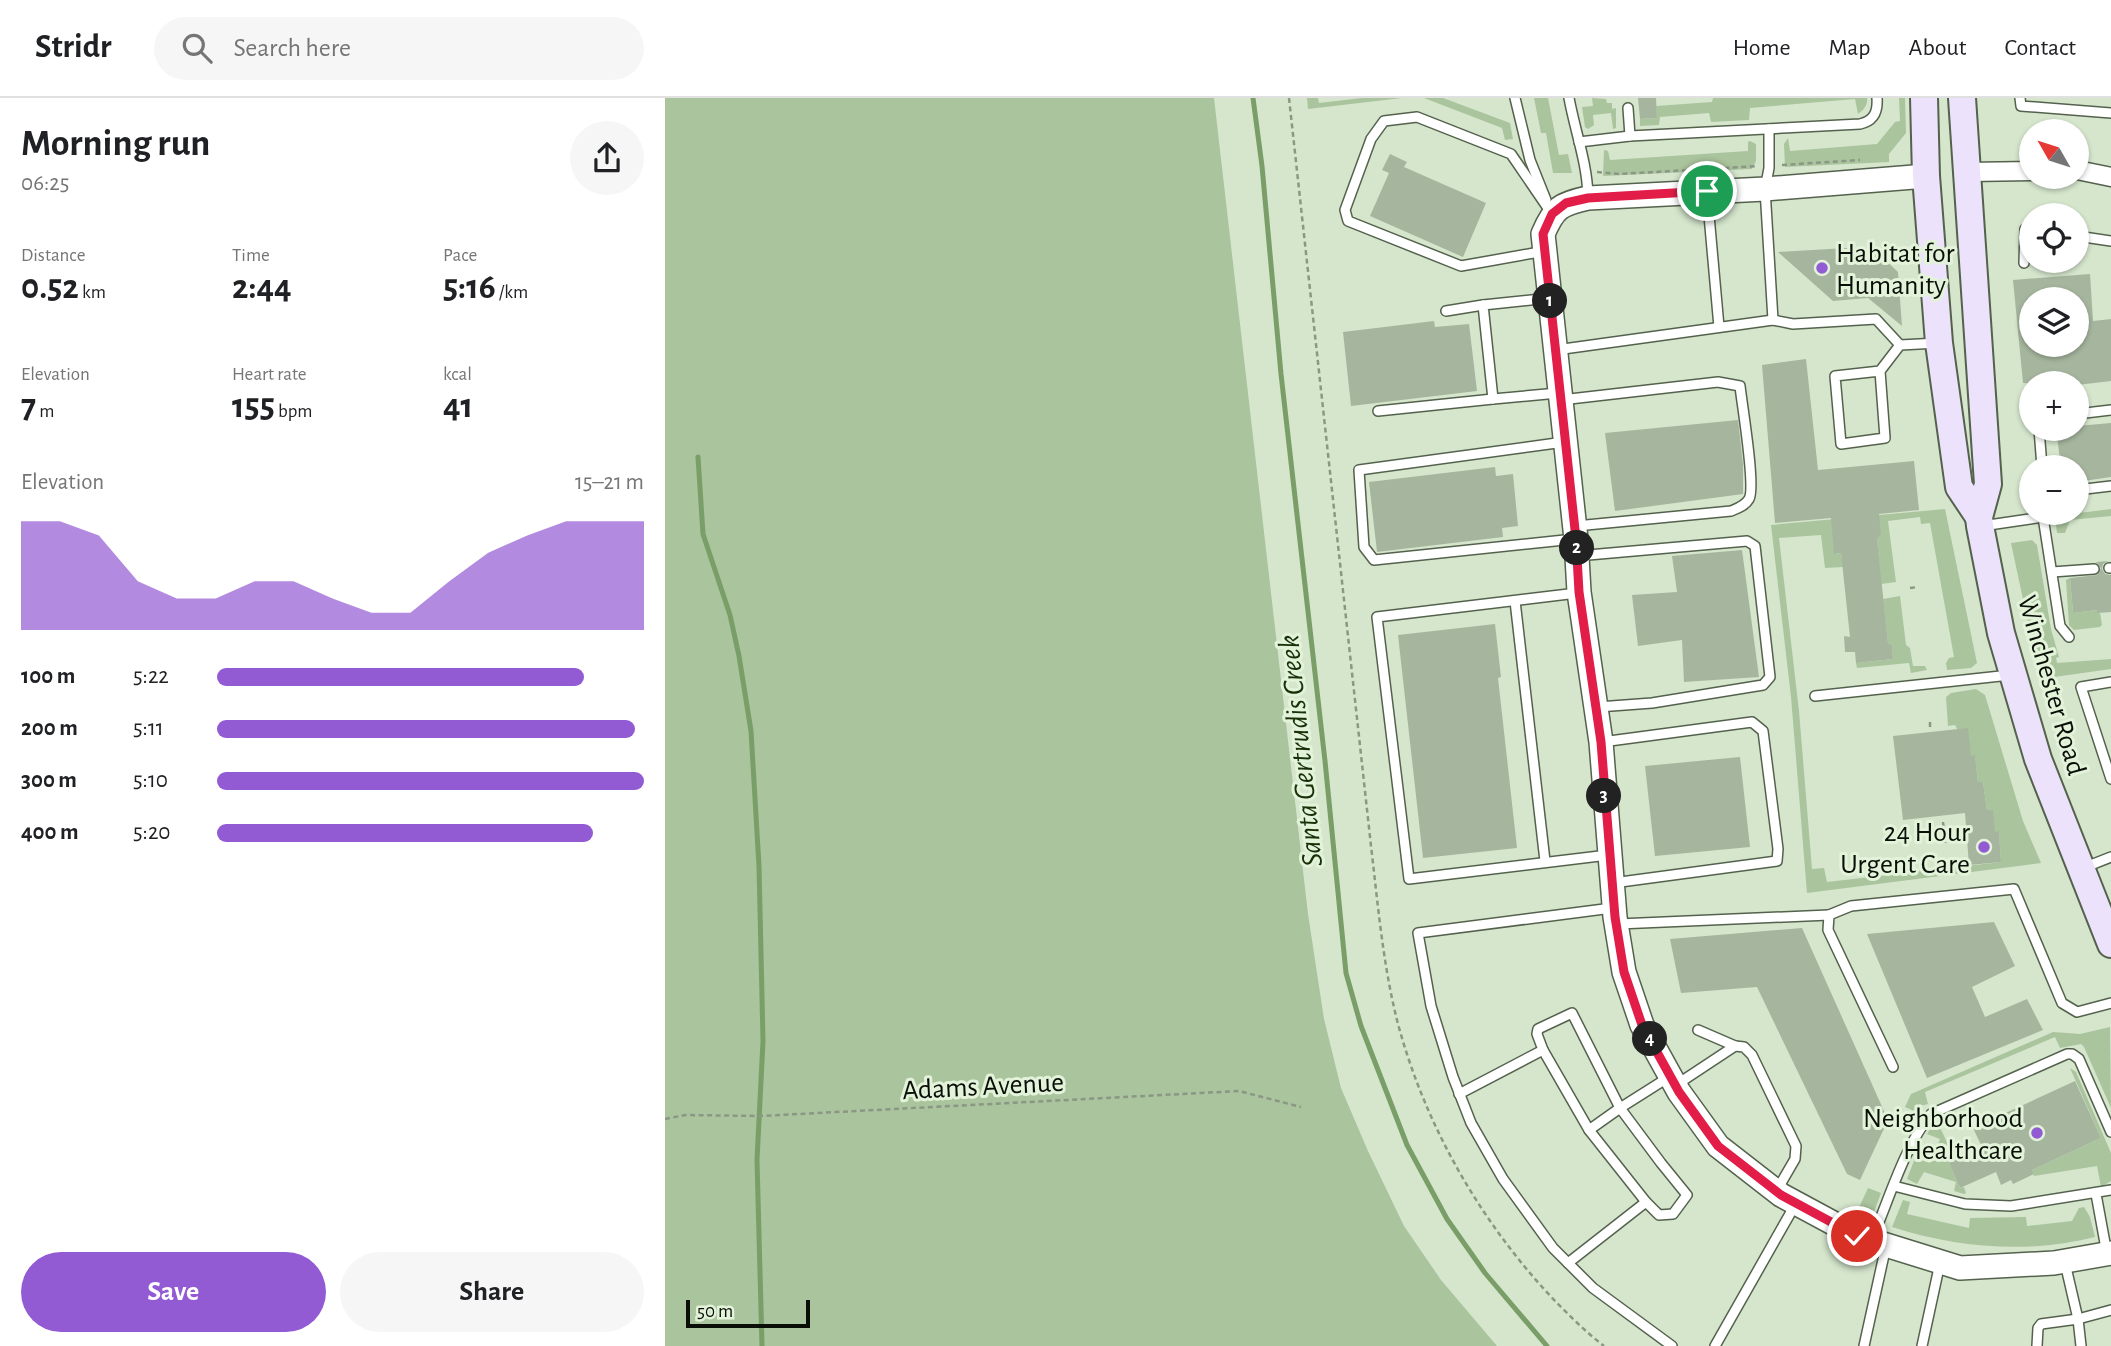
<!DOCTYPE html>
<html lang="en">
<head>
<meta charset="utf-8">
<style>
	body { margin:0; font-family:"Alegreya Sans",sans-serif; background:#f6f6f6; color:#202124; height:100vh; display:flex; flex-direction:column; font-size:26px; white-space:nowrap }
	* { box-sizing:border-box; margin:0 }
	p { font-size:23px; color:#757577 }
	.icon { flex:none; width:38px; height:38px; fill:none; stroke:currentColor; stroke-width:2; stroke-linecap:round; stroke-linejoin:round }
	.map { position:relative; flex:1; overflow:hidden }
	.drawer { display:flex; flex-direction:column; background:#fff; width:665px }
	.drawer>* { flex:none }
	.needle { width:46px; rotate:309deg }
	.tools { position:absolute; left:1354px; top:21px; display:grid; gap:14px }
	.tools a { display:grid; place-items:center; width:70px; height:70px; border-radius:50%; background:#fff; box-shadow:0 2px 5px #0004; font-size:35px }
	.scale { position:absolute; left:21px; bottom:18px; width:124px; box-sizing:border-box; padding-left:7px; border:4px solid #090e07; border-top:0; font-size:19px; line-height:24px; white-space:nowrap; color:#090e07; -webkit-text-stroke:5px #e2f3da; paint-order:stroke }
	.pin { position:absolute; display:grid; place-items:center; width:60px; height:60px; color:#fff; margin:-30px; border:4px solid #fff; border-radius:50%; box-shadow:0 2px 7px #0007 }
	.km { position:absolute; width:35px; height:35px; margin:-18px; border-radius:50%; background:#222; color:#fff; font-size:19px; line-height:35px; text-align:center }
	.round { display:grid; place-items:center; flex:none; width:74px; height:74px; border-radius:37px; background:#f6f6f6 }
	.overview { display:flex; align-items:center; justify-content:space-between; height:119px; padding:0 21px }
	h1 { font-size:38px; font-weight:700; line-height:52px }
	.metrics { display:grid; grid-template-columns:repeat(3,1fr); gap:10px; height:119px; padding:7px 21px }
	.metrics div { display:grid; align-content:center }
	.metrics b { font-size:35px; font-weight:700 }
	.metrics small { font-size:19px; font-weight:400 }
	.metrics p { font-size:19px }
	.chart { height:196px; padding:14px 21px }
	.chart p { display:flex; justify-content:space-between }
	.chart svg { width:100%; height:126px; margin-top:7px; fill:#925bd4; opacity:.7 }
	.button { display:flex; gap:14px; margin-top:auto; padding:14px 21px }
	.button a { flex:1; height:80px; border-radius:42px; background:#925bd4; color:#fff; font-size:28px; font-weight:700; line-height:80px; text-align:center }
	.button a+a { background:#f6f6f6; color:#202124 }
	ul { padding:0 21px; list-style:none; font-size:23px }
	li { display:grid; grid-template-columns:112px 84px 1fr; align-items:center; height:52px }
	li i { height:18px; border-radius:9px; background:#925bd4 }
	header { display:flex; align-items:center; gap:42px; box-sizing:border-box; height:98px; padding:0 35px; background:#fff; border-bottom:2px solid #e0e0e0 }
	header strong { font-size:33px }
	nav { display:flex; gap:38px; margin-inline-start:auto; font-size:24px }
	.search { width:490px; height:63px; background:#f6f6f6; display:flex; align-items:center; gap:18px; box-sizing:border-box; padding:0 24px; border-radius:38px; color:#757577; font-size:26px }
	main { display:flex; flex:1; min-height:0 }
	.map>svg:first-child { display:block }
	.green { fill:#aac49d }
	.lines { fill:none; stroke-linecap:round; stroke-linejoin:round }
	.stream { stroke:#7a9e68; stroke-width:5 }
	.building { fill:#a6b69e; fill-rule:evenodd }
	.service-casing { stroke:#54624d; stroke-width:12 }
	.minor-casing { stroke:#54624d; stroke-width:21 }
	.tertiary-casing { stroke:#54624d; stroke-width:26 }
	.secondary-casing { stroke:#54624d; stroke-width:30 }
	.path { stroke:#8b9785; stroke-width:2.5; stroke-dasharray:5 3.5; stroke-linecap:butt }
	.service { stroke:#fff; stroke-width:9 }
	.minor { stroke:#fff; stroke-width:18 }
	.tertiary { stroke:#fff; stroke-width:23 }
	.secondary { stroke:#ece2fb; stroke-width:26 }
	.route-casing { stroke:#fff; stroke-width:14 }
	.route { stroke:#e11d48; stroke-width:9 }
	.poi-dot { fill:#925bd4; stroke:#e2f3da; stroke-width:2.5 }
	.labels { text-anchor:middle; stroke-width:6; stroke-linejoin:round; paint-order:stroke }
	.poi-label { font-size:28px; fill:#090e07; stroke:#e2f3da; text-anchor:end }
	.street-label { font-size:28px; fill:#090e07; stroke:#e2f3da }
	.water-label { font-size:30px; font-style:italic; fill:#183109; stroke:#e2f3da }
</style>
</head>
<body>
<header>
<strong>Stridr</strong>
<div class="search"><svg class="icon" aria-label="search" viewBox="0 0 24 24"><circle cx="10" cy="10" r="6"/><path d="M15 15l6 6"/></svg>Search here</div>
<nav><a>Home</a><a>Map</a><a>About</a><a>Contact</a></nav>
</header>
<main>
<section class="drawer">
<div class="overview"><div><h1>Morning run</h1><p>06:25</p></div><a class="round"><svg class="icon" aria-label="share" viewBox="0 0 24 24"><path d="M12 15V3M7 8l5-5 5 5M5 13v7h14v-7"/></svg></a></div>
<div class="metrics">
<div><p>Distance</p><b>0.52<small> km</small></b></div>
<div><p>Time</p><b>2:44</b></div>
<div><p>Pace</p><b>5:16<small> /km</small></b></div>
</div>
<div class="metrics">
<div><p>Elevation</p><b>7<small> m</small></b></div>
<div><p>Heart rate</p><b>155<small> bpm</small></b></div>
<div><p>kcal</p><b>41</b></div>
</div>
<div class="chart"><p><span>Elevation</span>15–21 m</p>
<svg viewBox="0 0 160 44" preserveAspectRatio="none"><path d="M0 44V6L10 6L20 11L30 27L40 33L50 33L60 27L70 27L80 33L90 38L100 38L110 27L120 17L130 11L140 6L150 6L160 6V44z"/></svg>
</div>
<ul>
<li><b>100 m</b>5:22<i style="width:86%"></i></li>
<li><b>200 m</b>5:11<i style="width:98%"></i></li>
<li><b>300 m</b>5:10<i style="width:100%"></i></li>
<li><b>400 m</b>5:20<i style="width:88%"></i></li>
</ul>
<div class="button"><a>Save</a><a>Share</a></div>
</section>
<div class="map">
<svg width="1446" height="1248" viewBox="0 0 1446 1248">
	<rect width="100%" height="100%" fill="#d5e6cd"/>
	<g class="green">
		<polygon points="0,0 549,0 643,816 659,921 676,990 703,1053 739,1128 776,1182 832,1248 0,1248"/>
		<polygon points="642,0 653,0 654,5 697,0 737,0 643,11"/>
		<polygon points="759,0 778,0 845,25 848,41 840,42 837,30"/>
		<polygon points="869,0 883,0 894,57 903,56 907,75 888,75 881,35 876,35"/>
		<polygon points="927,0 941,1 942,5 947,5 947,11 951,10 951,30 948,31 946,15 928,17 929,27 923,31 920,29 917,9 928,8"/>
		<path d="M1048 0H1202C1203 7 1199 12 1193 16L1190 1 1085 10 1084 22 1046 24 1044 15 995 19 994 27 975 28V21L992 20 991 8 1047 4Z"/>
		<polygon points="1234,0 1240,0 1241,35 1224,56 1224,64 1120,69 1119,46 1123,40 1125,53 1212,46 1230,24 1235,23"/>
		<polygon points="1085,43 1091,46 1091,63 1087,71 938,78 939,52 943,53 945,62 1083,53 1083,44"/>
		<polygon points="1280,411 1312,565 1306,570 1282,572 1281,565 1284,560 1289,559 1265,425 1256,426 1255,419 1223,423 1231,484 1216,486 1212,441 1169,456 1176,455 1178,469 1160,470 1156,437 1114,440 1134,613 1147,771 1159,770 1162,784 1336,764 1334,734 1330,734 1322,712 1318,684 1313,684 1310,658 1306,658 1290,627 1283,628 1281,599 1286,595 1311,591 1320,597 1358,723 1376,765 1142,795 1126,599 1106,427"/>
		<polygon points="1446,411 1446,418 1405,422 1400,435 1392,435 1390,418"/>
		<polygon points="1367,442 1372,447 1386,531 1394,559 1391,560 1392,565 1446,561 1446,571 1375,581 1346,445"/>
		<polygon points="1405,480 1408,515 1432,512 1433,515 1435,515 1437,527 1435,529 1409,532 1404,527 1401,482"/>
		<polygon points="1235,498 1241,547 1245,550 1248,568 1260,568 1262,572 1246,575 1244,565 1192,570 1191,565 1228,561 1227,549 1223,545 1218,501"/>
		<polygon points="1445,929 1446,1010 1419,949 1416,946 1395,950 1390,939 1260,994 1263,1006 1251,1009 1249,1013 1240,1009 1246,996 1388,934 1415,936"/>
		<polygon points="1405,970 1411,974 1446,1055 1446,1083 1436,1089 1432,1068 1369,1078 1367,1072 1436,1040"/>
		<polygon points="1274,1027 1290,1062 1284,1065 1295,1090 1299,1089 1301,1095 1299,1096 1289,1093 1291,1084 1259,1074 1252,1086 1242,1081 1250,1060 1265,1065 1275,1041 1262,1036 1265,1031"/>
		<polygon points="1203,1090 1216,1095 1206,1122 1191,1116"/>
		<path d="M1238 1102 1245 1104 1242 1116 1304 1130 1305 1120 1361 1119 1362 1128 1407 1123 1414 1110 1419 1109 1425 1119 1430 1139C1364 1156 1292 1150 1227 1129Z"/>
	</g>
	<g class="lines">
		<g class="stream">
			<polyline points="588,0 597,68 616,276 660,663 681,875 696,928 742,1047 782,1121 820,1175 882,1248"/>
			<polyline points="33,359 38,436 65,517 74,558 86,633 94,768 98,943 92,1062 97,1248"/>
		</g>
	</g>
	<g class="building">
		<polygon points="973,0 991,0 992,20 975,21"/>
		<polygon points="725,56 742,64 739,69 821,105 798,159 705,118 724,75 717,72"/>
		<polygon points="1182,150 1192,158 1215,157 1233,174 1237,228 1203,200 1168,203 1113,154"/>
		<path d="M1425 176 1428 223 1446 221V283L1412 287 1358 285 1348 182ZM1367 201H1412V247H1367Z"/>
		<polygon points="769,223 770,229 804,226 812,293 686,308 678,234"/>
		<polygon points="1141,261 1153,372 1249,363 1254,412 1214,416 1216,436 1212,441 1223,545 1227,548 1228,561 1191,565 1190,554 1180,554 1179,538 1185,539 1176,455 1169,456 1166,420 1110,425 1097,267"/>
		<polygon points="1073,322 1078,366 1078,396 950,413 940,335"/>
		<polygon points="1446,325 1446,379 1412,384 1412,369 1396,369 1391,331 1412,331 1412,328"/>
		<polygon points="830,369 831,378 848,376 853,428 837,430 838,439 712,454 704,384"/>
		<polygon points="1077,452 1094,579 1019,584 1017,542 973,548 967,497 1012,494 1007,458"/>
		<polygon points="1443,463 1438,466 1437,471 1440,476 1446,477 1446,514 1432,515 1432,512 1408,515 1405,480 1432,477 1436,470 1431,464"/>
		<polygon points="830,526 836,579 833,580 852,750 758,760 733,537"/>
		<polygon points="1303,630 1306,658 1310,657 1313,684 1318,684 1322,712 1328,712 1330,734 1334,733 1336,764 1304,767 1300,715 1238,722 1228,638"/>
		<polygon points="1075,659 1085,749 990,758 980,668"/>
		<polygon points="1329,824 1350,868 1307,889 1320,919 1362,901 1378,932 1262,980 1202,836"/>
		<polygon points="1137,830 1223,1022 1195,1082 1182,1076 1092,889 1016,895 1005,841"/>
		<polygon points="1410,983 1436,1040 1367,1072 1369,1076 1348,1086 1346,1082 1336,1087 1331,1074 1295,1090 1284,1065 1317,1049 1308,1030"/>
	</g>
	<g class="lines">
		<g class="service-casing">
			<g id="service">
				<polyline points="850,0 865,62 881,102"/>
				<path d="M904 0C910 33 922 64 923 98"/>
				<polyline points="1355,0 1356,8 1446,15"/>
				<polyline points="963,10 965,38"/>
				<polyline points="1104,31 1104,70 1100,91 1108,222"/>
				<path d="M914 44 965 38 1195 26C1209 23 1213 14 1212 0"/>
				<polyline points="1042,95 1054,229"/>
				<polyline points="1412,138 1446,143"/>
				<polyline points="880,153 796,168 683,123 680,112 706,41 719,23 752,19 846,56 887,116"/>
				<polyline points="1359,165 1360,131 1367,132"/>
				<polyline points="885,200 818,207 828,301 893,295"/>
				<polyline points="781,213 818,207"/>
				<polyline points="891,252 1108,222 1128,226 1211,221 1235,247"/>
				<polyline points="1215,273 1220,340 1176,346 1170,278 1215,273 1235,247 1273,245"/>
				<path d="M896 302 1053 284 1075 288C1077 307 1091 389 1084 401 1080 408 1073 410 1066 413L911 428"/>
				<polyline points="713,313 828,301"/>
				<polyline points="1412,316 1446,312"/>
				<polyline points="1374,331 1377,369"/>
				<polyline points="899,344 694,372 699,449 709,462 909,441"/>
				<polyline points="1412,392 1446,388"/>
				<polyline points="1317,428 1378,419 1395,528 1404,539"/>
				<polyline points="912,458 1082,443 1090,448 1105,579 1098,587 987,605 933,609"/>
				<polyline points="1444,470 1446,470"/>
				<polyline points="1387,474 1429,471"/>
				<polyline points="912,495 712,519 744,781 943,757"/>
				<polyline points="850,503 880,763"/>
				<polyline points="1446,584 1416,589 1446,681"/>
				<polyline points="1150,598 1345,577"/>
				<polyline points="937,644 1087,624 1098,633 1113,751 1112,763 948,785"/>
				<polyline points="1418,770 1446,759"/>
				<polyline points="947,810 753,835 766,908 788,979 806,1025 838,1081 888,1150 928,1190 1007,1248"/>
				<polyline points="953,826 1164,817"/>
				<polyline points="1033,932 1070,948"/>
				<polyline points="878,952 924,1032 981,1104"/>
				<polyline points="1228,969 1163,832 1164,817 1186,808 1349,791 1397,905 1412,914 1446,905"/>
				<polyline points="1011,987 1070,948 1079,949 1087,957 1131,1048 1130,1061 1112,1092"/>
				<polyline points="794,996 878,952 872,936 873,931 907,915 955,1010 1004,979"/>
				<polyline points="1229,1088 1300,1106 1346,1108 1446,1092"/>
				<polyline points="1431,1096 1442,1156"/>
				<path d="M1207 1141C1223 1104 1240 1047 1266 1016L1402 956H1407L1414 961 1446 1034"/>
				<polyline points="903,1165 981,1104 994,1117 1008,1116 1022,1097 996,1065 955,1010 924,1032"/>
				<polyline points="1400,1165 1413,1221 1416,1248"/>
				<polyline points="1050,1248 1130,1107"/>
				<polyline points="1199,1248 1221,1148"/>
				<polyline points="1257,1248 1275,1165"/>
				<polyline points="1372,1248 1373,1230 1376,1226 1413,1221 1446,1212"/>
			</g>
		</g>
		<g class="minor-casing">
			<g id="minor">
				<polyline points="1412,72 1446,79"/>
				<polyline points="1303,74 1367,73"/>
			</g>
		</g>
		<g class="tertiary-casing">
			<path id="tertiary" d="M1261 78 1100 91 923 100C895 106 889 110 878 136L911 441 914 494 936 644 950 819 959 874 977 927 1014 994 1053 1048 1116 1097 1192 1138 1295 1170 1389 1165 1446 1155"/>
		</g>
		<g class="secondary-casing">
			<g id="secondary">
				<polyline points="1259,0 1261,78 1274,245 1294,389 1314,419"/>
				<polyline points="1297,0 1323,386 1314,419 1315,428 1336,535 1373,661 1446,846"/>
			</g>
		</g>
		<g class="path">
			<path d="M624 0 706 748C713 807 718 868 733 926 761 1030 818 1128 892 1205 907 1220 922 1235 939 1248"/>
			<polyline points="1117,67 1195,62"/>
			<polyline points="932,74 955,76 1093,68"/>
			<polyline points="1245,490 1253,489"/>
			<polyline points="1265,624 1265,629"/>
			<polyline points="1278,724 1280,745"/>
			<polyline points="0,1021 20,1017 95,1018 574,993 636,1009"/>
		</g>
		<use href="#service" class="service"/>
		<use href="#minor" class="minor"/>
		<use href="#tertiary" class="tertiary"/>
		<use href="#secondary" class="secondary"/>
	</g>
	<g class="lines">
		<g class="route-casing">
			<polyline id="route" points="1042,93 923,100 901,105 887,116 878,136 911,441 914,494 936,644 950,819 959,874 977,927 1014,994 1053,1048 1116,1097 1192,1138"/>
		</g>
		<use href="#route" class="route"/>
	</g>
	<g class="poi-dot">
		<circle cx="1157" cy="170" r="7"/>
		<circle cx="1319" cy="749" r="7"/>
		<circle cx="1372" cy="1035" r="7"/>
	</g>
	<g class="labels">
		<g class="poi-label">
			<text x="1171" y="164" text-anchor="start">Habitat for<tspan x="1171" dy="32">Humanity</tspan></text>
			<text x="1305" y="743">24 Hour<tspan x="1305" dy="32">Urgent Care</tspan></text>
			<text x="1358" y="1029">Neighborhood<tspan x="1358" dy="32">Healthcare</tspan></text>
		</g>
		<g class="street-label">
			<text transform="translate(1388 587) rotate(74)" y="10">Winchester Road</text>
			<text transform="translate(318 987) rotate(-3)" y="10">Adams Avenue</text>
		</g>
		<g class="water-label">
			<text transform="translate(635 653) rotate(-96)" y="10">Santa Gertrudis Creek</text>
		</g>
	</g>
</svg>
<div class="tools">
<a><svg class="needle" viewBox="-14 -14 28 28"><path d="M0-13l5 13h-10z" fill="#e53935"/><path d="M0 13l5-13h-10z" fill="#757577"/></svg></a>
<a><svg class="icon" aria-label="locate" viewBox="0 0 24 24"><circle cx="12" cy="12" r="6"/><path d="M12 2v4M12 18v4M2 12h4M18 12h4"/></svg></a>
<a><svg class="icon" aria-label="layers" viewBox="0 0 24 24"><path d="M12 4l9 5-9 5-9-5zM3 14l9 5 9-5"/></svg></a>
<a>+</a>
<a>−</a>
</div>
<div class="scale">50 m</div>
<div class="pin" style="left:1042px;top:93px;background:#1e9e55"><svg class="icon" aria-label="arrive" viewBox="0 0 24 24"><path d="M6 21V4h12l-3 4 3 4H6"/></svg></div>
<div class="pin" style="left:1192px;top:1138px;background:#d93025"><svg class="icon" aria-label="check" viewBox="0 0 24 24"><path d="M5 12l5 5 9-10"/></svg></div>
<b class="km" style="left:885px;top:203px">1</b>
<b class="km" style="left:912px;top:450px">2</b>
<b class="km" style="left:939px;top:698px">3</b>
<b class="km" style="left:985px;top:941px">4</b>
</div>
</main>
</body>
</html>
